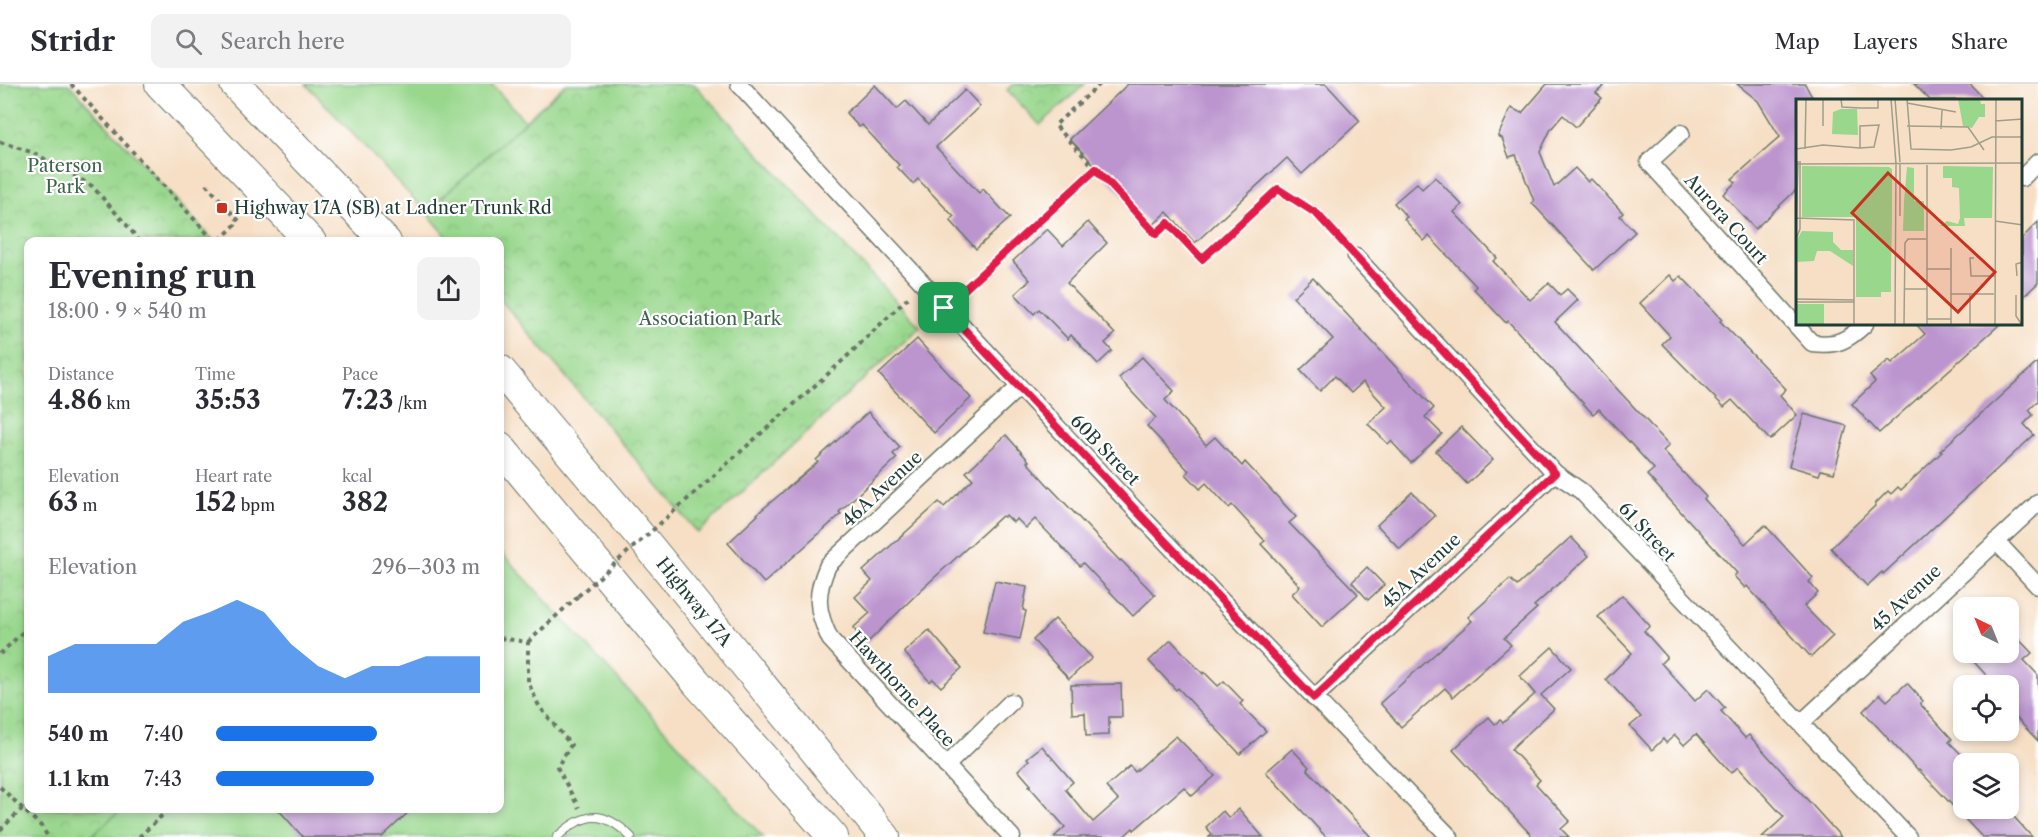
<!DOCTYPE html>
<html lang="en">
<head>
<meta charset="utf-8">
<style>
	body { margin:0; font-family:"Libre Caslon Text",serif; background:#f2f2f3; color:#2b2b33; height:100vh; display:flex; flex-direction:column; font-size:22px; white-space:nowrap }
	* { box-sizing:border-box; margin:0 }
	p { font-size:20px; color:#7c7c81 }
	.icon { flex:none; width:33px; height:33px; fill:none; stroke:currentColor; stroke-width:2; stroke-linecap:round; stroke-linejoin:round }
	.map { position:relative; flex:1; overflow:hidden }
	.panel { position:absolute; left:24px; top:153px; width:480px; height:576px; display:flex; flex-direction:column; background:#fff; border-radius:12px; box-shadow:0 3px 9px #0003 }
	.panel>* { flex:none }
	.needle { width:39px; rotate:317deg }
	.fabs { position:absolute; left:1953px; top:513px; display:grid; gap:12px }
	.fabs a { display:grid; place-items:center; width:66px; height:66px; border-radius:12px; background:#fff; box-shadow:0 3px 9px #0003; font-size:30px }
	.pin { position:absolute; display:grid; place-items:center; width:51px; height:51px; color:#fff; margin:-26px; border-radius:12px; box-shadow:0 3px 9px #0006 }
	.round { display:grid; place-items:center; flex:none; width:63px; height:63px; border-radius:12px; background:#f2f2f3 }
	.summary { display:flex; align-items:center; justify-content:space-between; height:102px; padding:0 24px }
	h1 { font-size:33px; font-weight:700; line-height:45px }
	.figures { display:grid; grid-template-columns:repeat(3,1fr); gap:9px; height:102px; padding:6px 24px }
	.figures div { display:grid; align-content:center }
	.figures b { font-size:26px; font-weight:700 }
	.figures small { font-size:16px; font-weight:400 }
	.figures p { font-size:16px }
	.chart { height:168px; padding:12px 24px }
	.chart p { display:flex; justify-content:space-between }
	.chart svg { width:100%; height:108px; margin-top:6px; fill:#1a73e8; opacity:.7 }
	ul { padding:0 24px; list-style:none; font-size:20px }
	li { display:grid; grid-template-columns:96px 72px 1fr; align-items:center; height:45px }
	li i { height:15px; border-radius:8px; background:#1a73e8 }
	header { display:flex; align-items:center; gap:36px; box-sizing:border-box; height:84px; padding:0 30px; background:#fff; border-bottom:2px solid #e1e1e2 }
	header strong { font-size:28px }
	nav { display:flex; gap:33px; margin-inline-start:auto; font-size:21px }
	.search { width:420px; height:54px; background:#f2f2f3; display:flex; align-items:center; gap:15px; box-sizing:border-box; padding:0 21px; border-radius:12px; color:#7c7c81; font-size:22px }
	.map>svg:first-child { display:block }
	.grass { fill:#98d78c; stroke:#5c8a60; stroke-width:1.5 }
	.park { fill:url(#park-crowns); stroke:#5c8a60; stroke-width:1.5 }
	.building { fill:#bc95cf }
	.lines { fill:none; stroke-linecap:round; stroke-linejoin:round }
	.lane-casing { stroke:#6a7667; stroke-width:10 }
	.street-casing { stroke:#6a7667; stroke-width:19 }
	.highway-casing { stroke:#6a7667; stroke-width:32 }
	.path { stroke:#6a7667; stroke-width:4; stroke-dasharray:4.5 4.5; stroke-linecap:butt }
	.lane { stroke:#fff; stroke-width:8 }
	.street { stroke:#fff; stroke-width:16 }
	.highway { stroke:#fff; stroke-width:30 }
	.path-bridge { stroke:#6a7667; stroke-width:4; stroke-dasharray:4.5 4.5; stroke-linecap:butt }
	.route-casing { stroke:#fff; stroke-width:12 }
	.route { stroke:#e11d48; stroke-width:8 }
	.poi-dot { fill:#c8321e; stroke:#fff; stroke-width:2 }
	.labels { text-anchor:middle; stroke-width:4.5; stroke-linejoin:round; paint-order:stroke }
	.park-label { font-size:18px; fill:#3d644a; stroke:#fff }
	.poi-label { font-size:18px; fill:#1f3d34; stroke:#fff; text-anchor:start }
	.street-label { font-size:18px; fill:#1f3d34; stroke:#fff }
	.inset-road { fill:none; stroke:#a09e8b; stroke-width:1.5 }
	.view { fill:#c8321e; fill-opacity:0.15; stroke:#c8321e; stroke-width:3 }
	.inset-edge { fill:none; stroke:#1f3d34; stroke-width:3 }
</style>
</head>
<body>
<header>
<strong>Stridr</strong>
<div class="search"><svg class="icon" aria-label="search" viewBox="0 0 24 24"><circle cx="10" cy="10" r="6"/><path d="M15 15l6 6"/></svg>Search here</div>
<nav><a>Map</a><a>Layers</a><a>Share</a></nav>
</header>
<div class="map">
<svg width="2038" height="753" viewBox="0 0 2038 753">
	<defs>
		<pattern id="park-crowns" width="20" height="18" patternUnits="userSpaceOnUse" patternTransform="scale(1.5)"><rect width="20" height="18" fill="#98d78c"/><path d="M2 6a3 3 0 1 1 6 0M12 15a3 3 0 1 1 6 0" fill="none" stroke="#83b979"/></pattern>
	</defs>
	<rect width="100%" height="100%" fill="#fff"/>
	<filter id="ink" filterUnits="userSpaceOnUse"><feTurbulence type="fractalNoise" baseFrequency=".0167" numOctaves="2"/><feDisplacementMap in="SourceGraphic" scale="12" xChannelSelector="R" yChannelSelector="G"/><feConvolveMatrix kernelMatrix="1 2 1 2 8 2 1 2 1" color-interpolation-filters="sRGB"/></filter>
	<filter id="wash" filterUnits="userSpaceOnUse"><feTurbulence type="fractalNoise" baseFrequency=".008" numOctaves="4" result="noise"/><feDisplacementMap in="SourceGraphic" scale="24" xChannelSelector="R" yChannelSelector="G"/><feGaussianBlur stdDeviation="1.35" result="paint"/><feColorMatrix in="noise" values="0 0 0 0 0 0 0 0 0 0 0 0 0 0 0 0 0 1.4 0 .05"/><feComposite in="paint" operator="in"/></filter>
	<g filter="url(#wash)">
		<rect width="100%" height="100%" fill="#f6dfc5"/>
		<g class="grass">
			<polygon points="306,0 491,0 525,37 426,128"/>
			<polygon points="500,467 763,753 90,753 122,725 500,724"/>
		</g>
		<g class="park">
			<polygon points="0,0 69,0 214,157 28,158 28,724 122,725 90,753 0,753"/>
			<polygon points="566,0 694,0 920,243 698,449 500,215 500,158 451,157 426,128"/>
			<polygon points="1013,0 1085,0 1040,41 1007,6"/>
		</g>
		<g id="blocks">
			<g class="building">
				<polygon points="1128,0 1326,0 1360,37 1302,90 1287,74 1195,159 1167,128 1152,142 1070,55"/>
				<polygon points="1547,0 1606,0 1596,9 1602,14 1576,43 1563,31 1551,45 1540,68 1554,103 1575,84 1588,98 1591,95 1623,129 1620,132 1635,148 1594,186 1532,119 1534,117 1516,71 1509,73 1502,54 1498,52 1511,24 1522,29"/>
				<polygon points="1737,0 1805,0 1812,13 1807,16 1798,16 1798,104 1755,145 1723,110 1736,98 1732,95 1780,53 1758,17"/>
				<polygon points="1914,0 1970,0 1985,16 1930,16"/>
				<polygon points="875,1 897,25 906,17 928,41 965,6 980,22 936,63 979,109 983,105 1010,134 976,165 950,136 954,133 918,95 913,100 897,83 899,81 862,41 859,43 846,29"/>
				<polygon points="1435,93 1462,121 1454,128 1497,174 1493,177 1530,216 1549,199 1560,211 1567,205 1578,216 1555,238 1669,361 1663,367 1706,413 1704,415 1745,460 1765,441 1813,494 1809,498 1818,509 1804,522 1833,552 1811,573 1747,502 1745,504 1734,492 1737,489 1647,391 1654,385 1599,325 1593,330 1508,237 1506,239 1474,205 1476,202 1429,152 1424,157 1404,135 1407,133 1394,119 1417,99 1422,105"/>
				<polygon points="1088,138 1107,159 1067,199 1115,250 1105,259 1112,267 1098,280 1071,251 1068,255 1039,225 1034,230 1015,210 1030,196 1013,177 1047,145 1063,162"/>
				<polygon points="2038,138 2038,199 2022,214 2022,154"/>
				<polygon points="1670,191 1675,197 1681,192 1722,235 1720,237 1786,305 1780,311 1797,331 1770,356 1732,316 1724,323 1662,260 1670,252 1640,219"/>
				<polygon points="1313,194 1434,324 1425,333 1442,350 1411,379 1391,357 1388,360 1368,340 1386,323 1363,298 1351,309 1335,292 1320,307 1300,286 1333,255 1293,213"/>
				<polygon points="1916,240 2000,240 1879,349 1852,320 1875,298 1870,292 1889,276 1892,279 1925,250"/>
				<polygon points="917,255 971,314 934,349 879,290"/>
				<polygon points="1142,273 1174,307 1165,316 1206,361 1215,353 1242,382 1245,378 1296,433 1289,439 1358,510 1322,543 1292,510 1300,502 1261,460 1265,457 1232,421 1229,424 1206,399 1200,405 1186,390 1189,387 1147,342 1156,334 1119,294"/>
				<polygon points="2038,278 2038,317 2029,326 2033,331 2024,340 2034,351 1883,490 1882,488 1867,502 1831,464 1876,421 1875,420 1888,407 1891,410 1898,403 1901,406 1942,368 1940,367"/>
				<polygon points="868,328 900,363 893,370 897,374 839,428 841,430 764,499 728,459 758,431 757,430 818,378 816,376"/>
				<polygon points="1804,330 1847,342 1834,389 1821,386 1819,391 1789,382"/>
				<polygon points="1461,343 1493,376 1467,400 1436,367"/>
				<polygon points="1006,351 1029,377 1027,378 1045,398 1120,477 1121,476 1155,511 1133,532 1083,479 1080,482 1035,435 1026,444 1017,435 1013,438 1006,431 1004,433 1002,432 923,504 867,559 853,544 870,529 855,513 872,497 863,487 939,418 944,423 973,395 966,388"/>
				<polygon points="1412,408 1435,432 1400,465 1377,441"/>
				<polygon points="1571,453 1589,472 1534,522 1537,524 1504,554 1511,561 1453,613 1445,604 1401,643 1380,619 1472,537 1468,533 1510,495 1517,502"/>
				<polygon points="1367,483 1384,501 1368,516 1352,498"/>
				<polygon points="995,497 1027,503 1023,526 1026,527 1020,555 983,548"/>
				<polygon points="1622,511 1650,542 1644,547 1667,573 1661,579 1695,617 1708,605 1725,624 1721,627 1745,654 1749,651 1841,753 1762,753 1784,733 1738,683 1731,689 1696,650 1684,661 1675,651 1666,659 1663,655 1652,666 1630,642 1641,633 1606,595 1632,569 1598,533"/>
				<polygon points="1055,535 1092,574 1069,595 1033,556"/>
				<polygon points="2008,544 2032,569 2024,576 2038,591 2038,657 2008,625 2008,602 1996,602 1965,568 2008,568"/>
				<polygon points="929,546 962,584 941,603 933,595 930,598 904,568"/>
				<polygon points="1171,556 1203,590 1204,588 1218,602 1224,597 1243,617 1240,620 1266,647 1240,670 1178,604 1176,606 1149,577"/>
				<polygon points="1552,563 1571,584 1541,611 1554,625 1511,665 1540,696 1536,700 1570,737 1561,745 1569,753 1533,753 1453,666 1489,633 1495,640 1500,636 1503,639 1535,610 1520,592"/>
				<polygon points="1907,599 1923,617 1920,620 1952,655 1949,658 1964,673 1964,724 2006,724 2032,753 1982,753 1919,686 1918,687 1863,627 1880,610 1887,617"/>
				<polygon points="1121,600 1122,633 1109,633 1109,651 1086,652 1085,629 1072,630 1071,601"/>
				<polygon points="1176,652 1215,692 1192,712 1184,703 1134,746 1133,744 1123,753 1054,753 1065,743 1029,702 1031,701 1018,686 1029,676 1027,674 1042,662 1073,698 1065,705 1093,738 1118,716 1106,703 1130,682 1135,688"/>
				<polygon points="1292,665 1309,683 1307,685 1371,753 1326,753 1266,688"/>
				<polygon points="277,724 413,724 382,753 303,753"/>
				<polygon points="1239,725 1263,753 1209,753 1212,750 1206,743 1223,727 1229,734"/>
			</g>
		</g>
	</g>
	<g filter="url(#ink)">
		<use href="#blocks" fill-opacity="0" stroke="#6a7667" stroke-width="1.5"/>
		<g class="lines">
			<g class="lane-casing">
				<path id="lane" d="M557 753C585 727 604 726 631 753"/>
			</g>
			<g class="street-casing">
				<g id="street">
					<path d="M739 0C972 254 1208 506 1450 753"/>
					<path d="M1681 49 1649 78 1812 259C1837 262 1847 257 1865 240"/>
					<polyline points="2022,94 2038,78"/>
					<polyline points="1356,173 1555,389 1581,407 1908,753"/>
					<polyline points="1996,457 2038,502"/>
					<polyline points="1314,614 1555,389"/>
					<polyline points="1801,639 2038,419"/>
					<polyline points="946,682 1011,618"/>
					<path d="M1012 753 830 555C816 526 815 510 828 481L1019 303"/>
				</g>
			</g>
			<g class="highway-casing">
				<g id="highway">
					<polyline points="160,0 311,158"/>
					<polyline points="235,0 386,158"/>
					<polyline points="500,286 647,460 885,753"/>
					<polyline points="500,363 697,599 833,753"/>
				</g>
			</g>
			<g class="path">
				<polyline points="71,0 215,158"/>
				<polyline points="1100,0 1055,41 1156,150 1168,139 1202,175 1278,105 1317,130 1345,161"/>
				<polyline points="0,58 34,69 92,102 131,146 139,158"/>
				<polyline points="206,100 239,137 218,158"/>
				<polyline points="958,211 1096,85"/>
				<polyline points="672,429 839,280 911,211"/>
				<polyline points="500,554 528,558 528,598 539,622 571,661 557,683 579,724"/>
				<polyline points="528,558 578,512"/>
				<polyline points="0,570 28,543"/>
				<polyline points="0,703 42,743 48,753"/>
				<polyline points="0,746 23,724"/>
				<polyline points="139,753 170,724"/>
			</g>
			<use href="#lane" class="lane"/>
			<use href="#street" class="street"/>
			<use href="#highway" class="highway"/>
			<polyline class="path-bridge" points="578,512 672,429"/>
		</g>
	</g>
	<g class="lines" filter="url(#ink)">
		<g class="route-casing">
			<polygon id="route" points="1096,85 1156,150 1168,139 1202,175 1278,105 1317,130 1555,389 1314,614 944,224"/>
		</g>
		<use href="#route" class="route"/>
	</g>
	<rect class="poi-dot" x="216" y="118" width="12" height="12" rx="3"/>
	<g class="labels">
		<g class="park-label">
			<text x="65" y="88">Paterson<tspan x="65" dy="21">Park</tspan></text>
			<text x="710" y="241">Association Park</text>
		</g>
		<g class="poi-label">
			<text x="234" y="130">Highway 17A (SB) at Ladner Trunk Rd</text>
		</g>
		<g class="street-label">
			<text transform="translate(1726 135) rotate(48)" y="6">Aurora Court</text>
			<text transform="translate(1105 366) rotate(46)" y="6">60B Street</text>
			<text transform="translate(882 405) rotate(-43)" y="6">46A Avenue</text>
			<text transform="translate(1647 448) rotate(47)" y="6">61 Street</text>
			<text transform="translate(1421 487) rotate(-43)" y="6">45A Avenue</text>
			<text transform="translate(1906 514) rotate(-43)" y="6">45 Avenue</text>
			<text transform="translate(694 518) rotate(51)" y="6">Highway 17A</text>
			<text transform="translate(902 605) rotate(48)" y="6">Hawthorne Place</text>
		</g>
	</g>
	<g transform="translate(1796 15)">
		<rect width="226" height="226" fill="#f6dfc5"/>
		<path d="M111 68 118 69V102H108ZM60 118H96L95 177H60ZM6 132 37 133V143L45 151H57V167L34 152H21L18 162 0 163V142Z" fill="#98d78c"/>
		<path d="M162 0H184L185 5H189V18H183L176 29 167 27ZM45 10H61L62 36 36 35 37 13ZM6 67 93 68 96 70V118H6ZM147 67 197 68 196 119H168L169 127H144L151 122 162 125 164 119 163 89 156 88V79H147ZM108 102H128V132H107ZM60 177H95V193H85V198H60ZM0 205H28V226H0Z" fill="#98d78c"/>
		<path class="inset-road" d="M45 0 46 8 64 9H82V0M95 0 100 65M99 0 104 63M111 0 115 50 155 51 175 48 196 38H227M111 4 160 13M199 22 227 20M27 27V0M111 27 172 28 188 51M145 30 146 11M0 50 27 46 64 49 78 48 83 26 64 27V49M9 50 10 0M0 65 227 64M104 65V117M131 66V226M1 119 58 121V226M199 122 227 126M0 134 2 62M0 140 4 130V62M155 149V226M178 159H174L175 177H199M131 170H154M221 177 220 165 227 163M108 190H131M155 195H198M220 196V217L226 226M0 200 58 201M0 203H58M131 220H155M99 226 100 65M108 226 109 144 112 140H130M174 226V195M199 226 200 0"/>
		<path class="view" d="M92 74 199 173 162 213 56 114Z"/>
		<rect width="226" height="226" class="inset-edge"/>
	</g>
</svg>
<div class="fabs">
<a><svg class="needle" viewBox="-14 -14 28 28"><path d="M0-13l5 13h-10z" fill="#e53935"/><path d="M0 13l5-13h-10z" fill="#7c7c81"/></svg></a>
<a><svg class="icon" aria-label="locate" viewBox="0 0 24 24"><circle cx="12" cy="12" r="6"/><path d="M12 2v4M12 18v4M2 12h4M18 12h4"/></svg></a>
<a><svg class="icon" aria-label="layers" viewBox="0 0 24 24"><path d="M12 4l9 5-9 5-9-5zM3 14l9 5 9-5"/></svg></a>
</div>
<div class="pin" style="left:944px;top:224px;background:#1e9e55"><svg class="icon" aria-label="arrive" viewBox="0 0 24 24"><path d="M6 21V4h12l-3 4 3 4H6"/></svg></div>
<section class="panel">
<div class="summary"><div><h1>Evening run</h1><p>18:00 · 9 × 540 m</p></div><a class="round"><svg class="icon" aria-label="share" viewBox="0 0 24 24"><path d="M12 15V3M7 8l5-5 5 5M5 13v7h14v-7"/></svg></a></div>
<div class="figures">
<div><p>Distance</p><b>4.86<small> km</small></b></div>
<div><p>Time</p><b>35:53</b></div>
<div><p>Pace</p><b>7:23<small> /km</small></b></div>
</div>
<div class="figures">
<div><p>Elevation</p><b>63<small> m</small></b></div>
<div><p>Heart rate</p><b>152<small> bpm</small></b></div>
<div><p>kcal</p><b>382</b></div>
</div>
<div class="chart"><p><span>Elevation</span>296–303 m</p>
<svg viewBox="0 0 160 44" preserveAspectRatio="none"><path d="M0 44V29L10 24L20 24L30 24L40 24L50 15L60 11L70 6L80 11L90 24L100 33L110 38L120 33L130 33L140 29L150 29L160 29V44z"/></svg>
</div>
<ul>
<li><b>540 m</b>7:40<i style="width:61%"></i></li>
<li><b>1.1 km</b>7:43<i style="width:60%"></i></li>
</ul>
</section>
</div>
</body>
</html>
